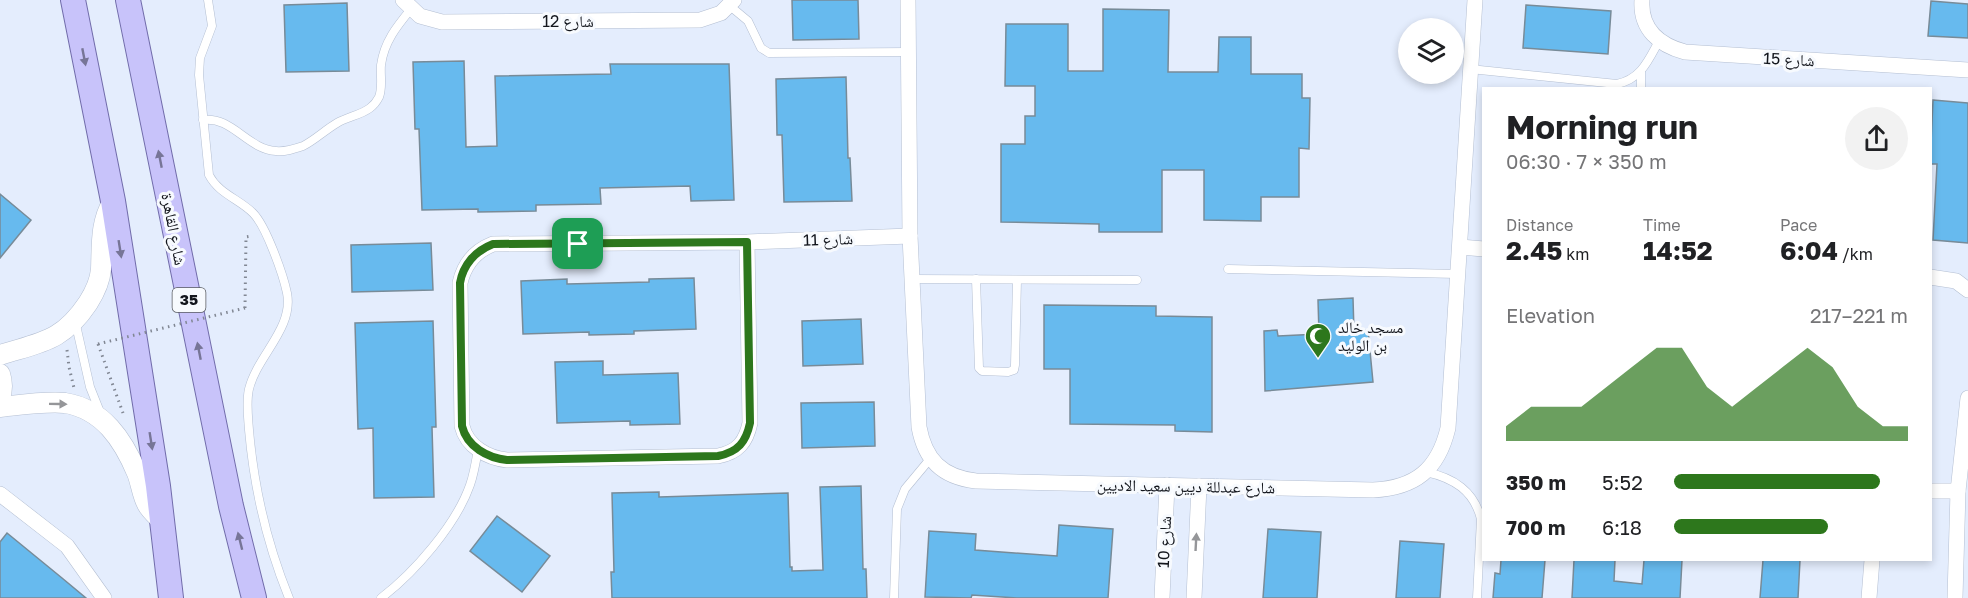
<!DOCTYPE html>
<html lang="en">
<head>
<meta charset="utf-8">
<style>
	body { margin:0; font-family:"Golos Text","Noto Naskh Arabic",sans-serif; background:#f2f2f2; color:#202124; height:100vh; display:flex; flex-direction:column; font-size:22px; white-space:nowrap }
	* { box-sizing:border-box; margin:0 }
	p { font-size:20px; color:#757577 }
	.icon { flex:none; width:33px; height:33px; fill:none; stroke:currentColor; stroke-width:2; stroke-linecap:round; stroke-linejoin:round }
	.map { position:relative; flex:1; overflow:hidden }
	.side { position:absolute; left:1482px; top:87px; width:450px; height:474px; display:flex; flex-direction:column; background:#fff; border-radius:0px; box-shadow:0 3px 9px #0003 }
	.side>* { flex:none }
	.buttons { position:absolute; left:1398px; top:18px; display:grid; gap:12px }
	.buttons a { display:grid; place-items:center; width:66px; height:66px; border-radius:50%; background:#fff; box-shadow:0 3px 9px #0003; font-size:30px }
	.pin { position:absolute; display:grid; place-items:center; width:51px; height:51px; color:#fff; margin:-26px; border-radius:12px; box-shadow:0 3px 9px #0006 }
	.round { display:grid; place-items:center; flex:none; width:63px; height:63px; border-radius:32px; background:#f2f2f2 }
	.head { display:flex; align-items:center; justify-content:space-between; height:102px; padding:0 24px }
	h1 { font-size:33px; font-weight:700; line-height:45px }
	.metrics { display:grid; grid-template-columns:repeat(3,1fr); gap:9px; height:102px; padding:6px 24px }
	.metrics div { display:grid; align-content:center }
	.metrics b { font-size:26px; font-weight:700 }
	.metrics small { font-size:16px; font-weight:400 }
	.metrics p { font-size:16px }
	.chart { height:168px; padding:12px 24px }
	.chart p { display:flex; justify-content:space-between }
	.chart svg { width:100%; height:108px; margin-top:6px; fill:#2d771c; opacity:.7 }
	ul { padding:0 24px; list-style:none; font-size:20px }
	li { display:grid; grid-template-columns:96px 72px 1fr; align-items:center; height:45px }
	li i { height:15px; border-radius:8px; background:#2d771c }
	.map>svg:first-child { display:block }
	.building { fill:#67baee; stroke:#788b98; stroke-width:1.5 }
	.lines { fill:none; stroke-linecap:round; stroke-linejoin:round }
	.service-casing { stroke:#b4bfd2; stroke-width:9 }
	.minor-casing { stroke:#b4bfd2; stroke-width:16 }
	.tertiary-casing { stroke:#b4bfd2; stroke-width:21 }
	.primary-casing { stroke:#716caa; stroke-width:26 }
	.path { stroke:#818793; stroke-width:3; stroke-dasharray:1.5 4.5; stroke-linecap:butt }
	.service { stroke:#fff; stroke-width:8 }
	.minor { stroke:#fff; stroke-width:15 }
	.tertiary { stroke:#fff; stroke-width:20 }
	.primary { stroke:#c8c3fa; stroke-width:24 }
	.path-bridge { stroke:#818793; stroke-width:3; stroke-dasharray:1.5 4.5; stroke-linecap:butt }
	.oneway { fill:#777597 }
	.oneway2 { fill:#959699 }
	.route-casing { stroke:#fff; stroke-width:12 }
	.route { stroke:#2d771c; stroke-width:8 }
	.labels { text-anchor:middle; stroke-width:6; stroke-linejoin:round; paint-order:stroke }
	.shield { fill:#f7fafe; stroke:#575a60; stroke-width:1.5 }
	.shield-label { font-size:15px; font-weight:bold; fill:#13161d }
	.street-label { font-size:16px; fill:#13161d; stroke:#f7fafe }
	.poi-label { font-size:16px; fill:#13161d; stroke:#f7fafe; text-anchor:start }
</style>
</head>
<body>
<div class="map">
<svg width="1968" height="598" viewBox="0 0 1968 598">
	<rect width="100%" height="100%" fill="#e4edfd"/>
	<g class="building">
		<polygon points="792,0 858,0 859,39 793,40"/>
		<polygon points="1931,1 1968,4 1968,38 1928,36"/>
		<polygon points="347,3 349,71 286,72 284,5"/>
		<polygon points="1526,5 1611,11 1608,54 1523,48"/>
		<polygon points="1103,9 1169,10 1168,72 1218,72 1219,37 1251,37 1251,74 1302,74 1302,98 1310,98 1309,149 1299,148 1299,197 1261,197 1261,221 1204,220 1204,170 1162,170 1162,232 1099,232 1099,224 1001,222 1001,144 1025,144 1025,116 1035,116 1035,86 1005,86 1006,24 1068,24 1068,71 1103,71"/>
		<polygon points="464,61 466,147 497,146 495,76 611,74 610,64 729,64 734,200 691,201 690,186 600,188 601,204 536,205 536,211 478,212 478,209 422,210 419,129 415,129 413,62"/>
		<polygon points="846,77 848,158 850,158 852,201 784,202 782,135 777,135 776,79"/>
		<polygon points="1933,100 1968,103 1968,243 1933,240 1937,164 1930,164"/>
		<polygon points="0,194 31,220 0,258"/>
		<polygon points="431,243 433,290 352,292 351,245"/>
		<polygon points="694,278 696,329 634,331 634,334 589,335 589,332 523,334 521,281 567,279 567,284 649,282 649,279"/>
		<polygon points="1353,298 1354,332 1368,330 1373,382 1265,391 1264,331 1277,330 1278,336 1319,334 1318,300"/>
		<polygon points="1044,305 1156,306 1156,316 1212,317 1212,432 1175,431 1175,425 1070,424 1070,369 1044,369"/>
		<polygon points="861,319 863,364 803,366 802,321"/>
		<polygon points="433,321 436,427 432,427 434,497 374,498 373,428 358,429 355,323"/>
		<polygon points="603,361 603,375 678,373 680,424 630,425 630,421 557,423 555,362"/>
		<polygon points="874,402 875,446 802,448 801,403"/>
		<polygon points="861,486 863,569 866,569 867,598 612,598 611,572 614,572 612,493 659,492 659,497 788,493 790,567 792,567 792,571 823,570 820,487"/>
		<polygon points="497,516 550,556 522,592 470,551"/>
		<polygon points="1059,525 1113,529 1108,598 1017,598 972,595 971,598 925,597 929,531 976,534 975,550 1057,556"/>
		<polygon points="1268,529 1321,532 1317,598 1263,598"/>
		<polygon points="7,533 62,578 86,598 0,598 0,542"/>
		<polygon points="1400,541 1444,544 1440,598 1396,598"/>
		<polygon points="1501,560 1545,560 1542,598 1493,598 1495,573 1500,574"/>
		<polygon points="1574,560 1615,560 1614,581 1642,584 1644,560 1682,560 1680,598 1572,598"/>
		<polygon points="1763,560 1800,560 1798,598 1760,598"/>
	</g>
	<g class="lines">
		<g class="service-casing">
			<g id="service">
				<path d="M208 0 212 26 200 58 199 75 209 175C219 194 239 199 253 213 266 226 283 274 287 293 294 328 257 356 249 389 246 402 248 416 249 430 254 488 267 544 289 598"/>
				<polyline points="730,6 748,21 761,48 769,53 908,52"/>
				<path d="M1470 69 1617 84C1641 79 1648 61 1659 41"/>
				<polyline points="1641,88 1641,72"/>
				<path d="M203 120C232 116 247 149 276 151 285 152 294 149 303 146 315 140 325 130 337 123 347 117 361 115 370 108 374 105 377 101 379 97 383 87 380 75 381 65 384 42 397 26 411 9"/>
				<polyline points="1228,269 1458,274"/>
				<polyline points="912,279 1137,280"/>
				<polyline points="976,279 979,368 982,371 1008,372 1014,370 1015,365 1017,280"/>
				<polyline points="77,323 76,325 90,387 100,412"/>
				<path d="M1426 472C1454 478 1474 491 1481 519L1477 598"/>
				<path d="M381 598C414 573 456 525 470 485 474 474 476 461 478 449"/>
				<polyline points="894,598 897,509 905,489 930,459"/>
			</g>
		</g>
		<g class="minor-casing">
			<g id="minor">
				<polyline points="403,0 420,16 442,22 700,20 721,13 734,0"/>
				<path d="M908 0 910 236 919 427C925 460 942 477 976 481L1373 490C1415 488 1438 470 1448 428L1475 0"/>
				<path d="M1642 0C1640 29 1659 45 1685 52L1968 70"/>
				<path d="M747 242 750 423C746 442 738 452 718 456L507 460C488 458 467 447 462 426L460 283C464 265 475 251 493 244L747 242 910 236"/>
				<polyline points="1460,247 1484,249"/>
				<polyline points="1930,277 1956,281 1968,290"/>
				<polyline points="1930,491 1958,491"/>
				<polyline points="0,494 67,546 104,598"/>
				<polyline points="1162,598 1167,485"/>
				<polyline points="1194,598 1199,486"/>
				<polyline points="1869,598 1872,560"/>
				<polyline points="1955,598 1958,491 1968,398"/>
			</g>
		</g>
		<g class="tertiary-casing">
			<g id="tertiary">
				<path d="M0 355C41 342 62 342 88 303 95 292 100 282 101 269 102 245 100 223 113 201"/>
				<path d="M0 374C3 383 3 389 0 398"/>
				<path d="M0 407C19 405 47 401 65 403 103 409 123 440 137 473 141 483 142 495 147 504 150 510 157 516 162 521"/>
			</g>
		</g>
		<g class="primary-casing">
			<g id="primary">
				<polyline points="73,0 113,201 158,486 171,598"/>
				<polyline points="128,0 231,506 254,598"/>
			</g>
		</g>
		<g class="path">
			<polyline points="245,308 246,237 252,236"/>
			<polyline points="98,344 123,413"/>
			<polyline points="67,350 69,367 74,388"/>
		</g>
		<use href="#service" class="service"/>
		<use href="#minor" class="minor"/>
		<use href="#tertiary" class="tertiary"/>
		<use href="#primary" class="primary"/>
		<polyline class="path-bridge" points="98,344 245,308"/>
	</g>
	<defs><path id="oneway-solid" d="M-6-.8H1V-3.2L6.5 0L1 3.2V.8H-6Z" transform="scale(1.5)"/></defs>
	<g class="oneway">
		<use href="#oneway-solid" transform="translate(84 57) rotate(79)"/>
		<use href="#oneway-solid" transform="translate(160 159) rotate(-101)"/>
		<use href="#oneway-solid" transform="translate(120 249) rotate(81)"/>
		<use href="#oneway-solid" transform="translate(199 351) rotate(-101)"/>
		<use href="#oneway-solid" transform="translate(151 441) rotate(81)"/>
		<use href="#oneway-solid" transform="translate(240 541) rotate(-104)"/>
	</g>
	<g class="oneway2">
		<use href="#oneway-solid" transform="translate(58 404) rotate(1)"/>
		<use href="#oneway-solid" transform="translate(1196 542) rotate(-87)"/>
	</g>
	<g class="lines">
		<g class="route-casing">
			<path id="route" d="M747 242 750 423C746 442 738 452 718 456L507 460C488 458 467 447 462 426L460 283C463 265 475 251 493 244Z"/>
		</g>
		<use href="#route" class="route"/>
	</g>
	<defs>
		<g id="mosque-pin" transform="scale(1.35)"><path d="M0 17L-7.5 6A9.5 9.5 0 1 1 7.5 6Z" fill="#2d771c" stroke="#f7fafe"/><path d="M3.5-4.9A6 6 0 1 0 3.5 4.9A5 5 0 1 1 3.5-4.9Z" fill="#fff"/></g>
	</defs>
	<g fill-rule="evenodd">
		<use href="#mosque-pin" x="1318" y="336"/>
	</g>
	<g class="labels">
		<rect class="shield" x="172.5" y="288" width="33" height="24" rx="4.5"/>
		<g class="shield-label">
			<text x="189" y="305">35</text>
		</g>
		<g class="street-label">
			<text x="568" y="27">شارع 12</text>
			<text transform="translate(1789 59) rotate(3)" y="6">شارع 15</text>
			<text transform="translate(174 229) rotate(79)" y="6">شارع القاهرة</text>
			<text transform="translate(828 239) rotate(-2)" y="6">شارع 11</text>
			<text transform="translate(1186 486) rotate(1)" y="6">شارع عبدللة ديين سعيد الاديين</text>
			<text transform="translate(1164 542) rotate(-87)" y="6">شارع 10</text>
		</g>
		<g class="poi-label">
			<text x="1338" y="333">مسجد خالد<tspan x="1338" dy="18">بن الوليد</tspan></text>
		</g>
	</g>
</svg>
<div class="buttons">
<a><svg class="icon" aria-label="layers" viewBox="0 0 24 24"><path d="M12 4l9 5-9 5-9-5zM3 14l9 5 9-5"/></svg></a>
</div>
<div class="pin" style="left:578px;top:244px;background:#1e9e55"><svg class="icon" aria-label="arrive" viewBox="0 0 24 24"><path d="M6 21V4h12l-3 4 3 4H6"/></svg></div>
<section class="side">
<div class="head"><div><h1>Morning run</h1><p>06:30 · 7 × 350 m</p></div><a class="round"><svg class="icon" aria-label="share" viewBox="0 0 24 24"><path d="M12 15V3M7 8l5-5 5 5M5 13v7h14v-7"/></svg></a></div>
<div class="metrics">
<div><p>Distance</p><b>2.45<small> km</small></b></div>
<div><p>Time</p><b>14:52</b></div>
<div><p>Pace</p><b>6:04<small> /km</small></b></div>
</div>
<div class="chart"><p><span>Elevation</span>217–221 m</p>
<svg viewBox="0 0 160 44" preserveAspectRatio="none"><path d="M0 44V38L10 30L20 30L30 30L40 22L50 14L60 6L70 6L80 22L90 30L100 22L110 14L120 6L130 14L140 30L150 38L160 38V44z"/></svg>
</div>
<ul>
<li><b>350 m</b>5:52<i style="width:88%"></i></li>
<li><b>700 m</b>6:18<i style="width:66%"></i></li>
</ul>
</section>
</div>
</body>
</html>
